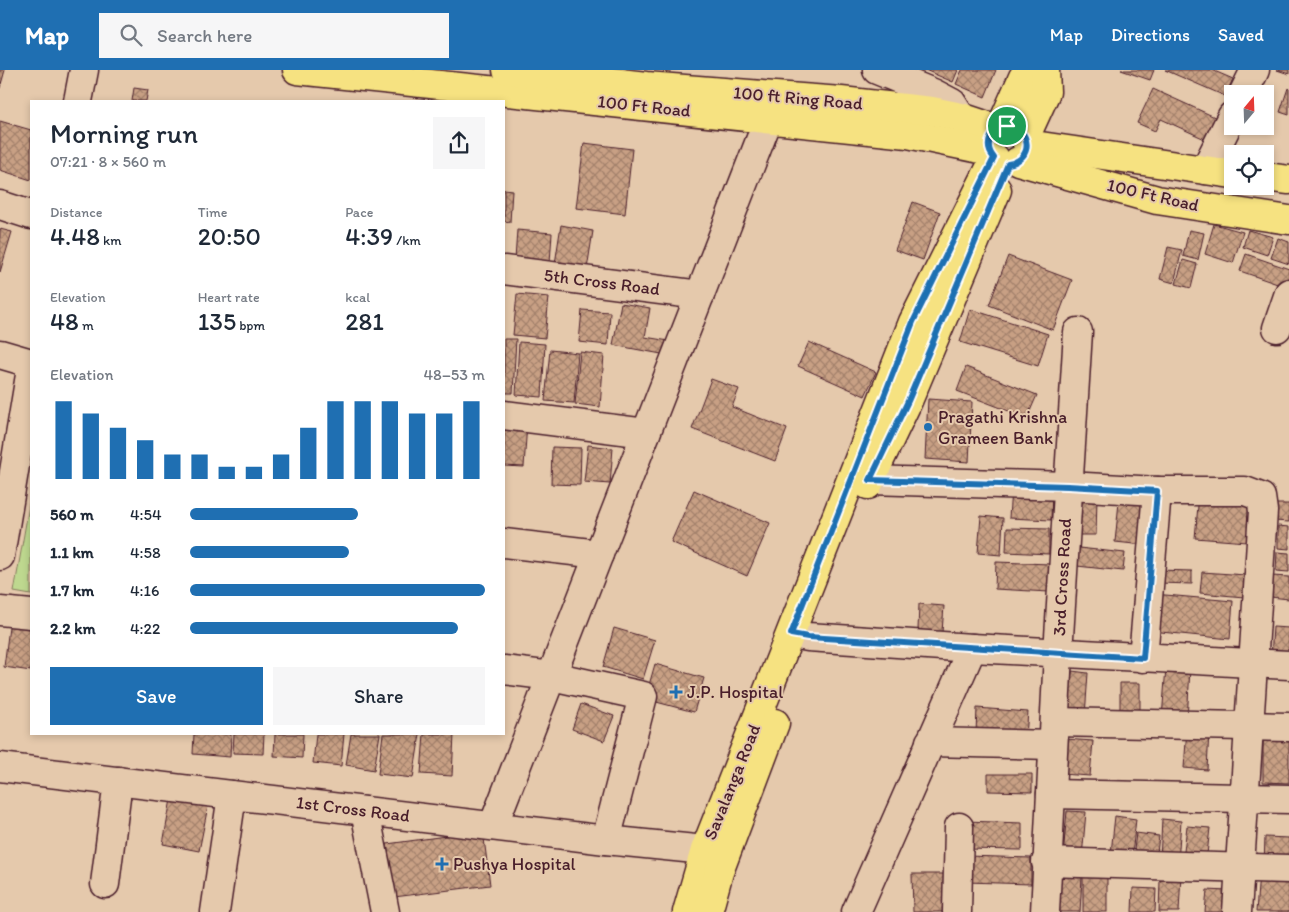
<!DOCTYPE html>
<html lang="en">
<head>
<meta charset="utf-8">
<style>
	body { margin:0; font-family:Itim,sans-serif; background:#f6f6f7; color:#1f2937; height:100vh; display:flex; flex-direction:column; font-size:19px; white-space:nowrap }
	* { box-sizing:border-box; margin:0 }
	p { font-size:16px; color:#747a83 }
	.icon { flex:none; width:28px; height:28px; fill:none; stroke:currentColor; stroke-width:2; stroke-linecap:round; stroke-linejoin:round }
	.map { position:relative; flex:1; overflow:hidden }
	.drawer { position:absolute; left:30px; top:30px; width:475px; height:635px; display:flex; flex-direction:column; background:#fff; border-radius:0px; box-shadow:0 2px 8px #0003 }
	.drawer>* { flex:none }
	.needle { width:32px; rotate:19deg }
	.tools { position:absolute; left:1224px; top:15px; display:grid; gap:10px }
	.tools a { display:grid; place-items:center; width:50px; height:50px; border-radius:0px; background:#fff; box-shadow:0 2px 8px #0003; font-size:25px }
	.pin { position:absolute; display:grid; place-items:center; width:42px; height:42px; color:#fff; margin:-21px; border:2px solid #fff; border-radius:50%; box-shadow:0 1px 5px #0007 }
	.round { display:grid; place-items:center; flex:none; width:52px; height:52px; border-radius:0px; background:#f6f6f7 }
	.head { display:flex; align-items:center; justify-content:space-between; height:85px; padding:0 20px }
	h1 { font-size:28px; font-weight:600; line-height:38px }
	.stats { display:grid; grid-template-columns:repeat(3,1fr); gap:8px; height:85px; padding:5px 20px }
	.stats div { display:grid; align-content:center }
	.stats b { font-size:25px; font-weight:600 }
	.stats small { font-size:14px; font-weight:400 }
	.stats p { font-size:14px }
	.chart { height:140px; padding:10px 20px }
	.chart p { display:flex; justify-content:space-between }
	.chart svg { width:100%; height:90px; margin-top:5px; stroke:#1f6fb2; stroke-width:6 }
	.button { display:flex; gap:10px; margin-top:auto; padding:10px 20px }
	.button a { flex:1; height:58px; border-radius:0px; background:#1f6fb2; color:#fff; font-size:20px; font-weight:600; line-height:58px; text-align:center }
	.button a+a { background:#f6f6f7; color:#1f2937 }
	ul { padding:0 20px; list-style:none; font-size:16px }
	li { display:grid; grid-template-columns:80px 60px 1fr; align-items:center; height:38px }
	li i { height:12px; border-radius:6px; background:#1f6fb2 }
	header { display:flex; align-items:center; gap:30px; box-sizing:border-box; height:70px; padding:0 25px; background:#1f6fb2; color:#fff }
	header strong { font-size:24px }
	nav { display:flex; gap:28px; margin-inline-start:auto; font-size:18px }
	.search { width:350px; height:45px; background:#f6f6f7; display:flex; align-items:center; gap:12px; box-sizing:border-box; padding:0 18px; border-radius:0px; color:#747a83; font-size:19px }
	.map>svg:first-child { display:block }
	.green { fill:#bed88f; stroke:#847c5d }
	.building { fill:url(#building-cross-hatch); stroke:#4a1f2b }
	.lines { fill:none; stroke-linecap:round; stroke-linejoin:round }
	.minor-casing { stroke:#4a1f2b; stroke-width:31 }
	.major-casing { stroke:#4a1f2b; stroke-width:31 }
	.minor { stroke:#e5c9ac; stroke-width:28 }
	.major { stroke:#f6e281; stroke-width:28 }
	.route-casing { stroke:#fff; stroke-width:10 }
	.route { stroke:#1f6fb2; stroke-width:6 }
	.poi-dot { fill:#1f6fb2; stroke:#e5c9ac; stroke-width:2 }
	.labels { text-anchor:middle; stroke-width:4; stroke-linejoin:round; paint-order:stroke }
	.street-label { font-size:18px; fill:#4a1f2b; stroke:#e5c9ac }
	.poi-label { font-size:18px; fill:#4a1f2b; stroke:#e5c9ac; text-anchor:start }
</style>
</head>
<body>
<header>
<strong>Map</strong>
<div class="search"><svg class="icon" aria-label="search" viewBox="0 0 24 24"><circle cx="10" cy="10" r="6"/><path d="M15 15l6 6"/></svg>Search here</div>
<nav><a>Map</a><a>Directions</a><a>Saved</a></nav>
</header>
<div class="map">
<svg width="1289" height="842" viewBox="0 0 1289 842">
	<defs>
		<pattern id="building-cross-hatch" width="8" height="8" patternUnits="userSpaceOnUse" patternTransform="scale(1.25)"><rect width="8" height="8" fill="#c8a084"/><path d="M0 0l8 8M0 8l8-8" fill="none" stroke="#a4826c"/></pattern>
	</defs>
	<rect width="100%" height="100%" fill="#e5c9ac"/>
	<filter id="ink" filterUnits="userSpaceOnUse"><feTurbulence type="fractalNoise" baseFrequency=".02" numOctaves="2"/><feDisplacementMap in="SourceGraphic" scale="10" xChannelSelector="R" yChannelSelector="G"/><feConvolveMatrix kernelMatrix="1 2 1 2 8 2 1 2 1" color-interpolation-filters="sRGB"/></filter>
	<g filter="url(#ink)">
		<polygon class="green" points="31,424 31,525 14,522"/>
		<g class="building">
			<polygon points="0,0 5,0 0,18"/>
			<polygon points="925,0 958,0 953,12"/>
			<polygon points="962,0 996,0 985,27 956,14"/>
			<polygon points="1121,0 1154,0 1150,10"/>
			<polygon points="1165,0 1212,0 1233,9 1225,26"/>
			<polygon points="1277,0 1289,0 1289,4"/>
			<polygon points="134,18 148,20 146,31 132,31"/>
			<polygon points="1288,18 1289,19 1289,45 1280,42"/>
			<polygon points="1153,19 1217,48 1207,70 1161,49 1155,61 1137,53"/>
			<polygon points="0,51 31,60 31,110 0,100"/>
			<polygon points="584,73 632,79 625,144 576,138"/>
			<polygon points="504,119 512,120 510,152 504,151"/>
			<polygon points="913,132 940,142 923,190 895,180"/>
			<polygon points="1214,154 1243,162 1233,193 1205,184"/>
			<polygon points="561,155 593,161 587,199 555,194"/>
			<polygon points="0,159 12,162 0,202"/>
			<polygon points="517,160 552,163 550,193 515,190"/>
			<polygon points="1189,160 1204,163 1198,190 1183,186"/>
			<polygon points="1248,160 1273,167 1267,185 1243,177"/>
			<polygon points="1278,168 1289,172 1289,194 1271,188"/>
			<polygon points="1168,177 1182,180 1174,213 1160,209"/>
			<polygon points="1246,184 1289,199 1289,208 1286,217 1240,201"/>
			<polygon points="1008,186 1072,210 1053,260 989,235"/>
			<polygon points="1183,190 1197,194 1191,218 1176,214"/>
			<polygon points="517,224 549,227 545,268 513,265"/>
			<polygon points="621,233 650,238 645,267 669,271 667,285 613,275"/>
			<polygon points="970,239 1048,264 1038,296 960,272"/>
			<polygon points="582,240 610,242 608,275 579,272"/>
			<polygon points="504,269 516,269 513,323 504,323"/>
			<polygon points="519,272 545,274 542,327 516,325"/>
			<polygon points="809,272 876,302 865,326 798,296"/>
			<polygon points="550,280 578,283 574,333 545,331"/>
			<polygon points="580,282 604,285 600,337 575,334"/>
			<polygon points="966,297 1037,325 1027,348 957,321"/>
			<polygon points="711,309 739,319 732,337 787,359 775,391 692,359"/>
			<polygon points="928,329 972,332 969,392 925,389"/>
			<polygon points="504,351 527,353 524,397 504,396"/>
			<polygon points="588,375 613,378 610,414 584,412"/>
			<polygon points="552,377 581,378 580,415 551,414"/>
			<polygon points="1011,419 1052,421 1051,450 1009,448"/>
			<polygon points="694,420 770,453 747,506 671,472"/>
			<polygon points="1199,425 1250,429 1247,472 1195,468"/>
			<polygon points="1080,428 1097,428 1096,465 1079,465"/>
			<polygon points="1119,432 1147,435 1144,475 1115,472"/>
			<polygon points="1274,434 1289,434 1289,452 1274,451"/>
			<polygon points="981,446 1003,448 1001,485 978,483"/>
			<polygon points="1278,456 1289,457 1289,479 1278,478"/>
			<polygon points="1007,458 1049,459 1049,484 1006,482"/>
			<polygon points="1079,478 1125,483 1123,501 1077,496"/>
			<polygon points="1277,482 1289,483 1289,502 1276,501"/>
			<polygon points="996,492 1050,494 1049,522 995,519"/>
			<polygon points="1158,500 1192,501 1192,514 1158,513"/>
			<polygon points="1202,502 1246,505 1244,527 1200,523"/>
			<polygon points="1272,506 1289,507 1289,529 1270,527"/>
			<polygon points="1154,524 1233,531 1230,569 1151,561"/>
			<polygon points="919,534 944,536 942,562 918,560"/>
			<polygon points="10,549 31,552 31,601 4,597"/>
			<polygon points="1273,557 1289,558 1289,588 1271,587"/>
			<polygon points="614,558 655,570 643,609 603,597"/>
			<polygon points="655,594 704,608 694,642 645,629"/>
			<polygon points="1166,597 1190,599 1187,650 1162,648"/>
			<polygon points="1072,601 1088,603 1085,646 1068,645"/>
			<polygon points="1120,613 1140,613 1140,650 1120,649"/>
			<polygon points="581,634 614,646 604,671 572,659"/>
			<polygon points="977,638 1028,642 1026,666 976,663"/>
			<polygon points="1263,658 1289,659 1289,713 1263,712"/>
			<polygon points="1187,659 1209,661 1207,700 1184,698"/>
			<polygon points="194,664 231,664 230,687 193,684"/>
			<polygon points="234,664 264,664 263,684 233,683"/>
			<polygon points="275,664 303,664 302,688 274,686"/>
			<polygon points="316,664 344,664 341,696 313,693"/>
			<polygon points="351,664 380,664 374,700 346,695"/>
			<polygon points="383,664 420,664 413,708 378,704"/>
			<polygon points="424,664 454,664 452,706 421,704"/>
			<polygon points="1065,669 1093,671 1090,706 1062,704"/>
			<polygon points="988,704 1032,704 1032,722 988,721"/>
			<polygon points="171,729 208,736 199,781 163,774"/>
			<polygon points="1067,741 1086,742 1082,787 1063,786"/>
			<polygon points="1115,746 1136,749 1131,794 1110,792"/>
			<polygon points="1162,749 1181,751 1178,792 1160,791"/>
			<polygon points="965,751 1022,753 1022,780 964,779"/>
			<polygon points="1187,756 1210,758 1206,793 1183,790"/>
			<polygon points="483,761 490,815 394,827 387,774"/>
			<polygon points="1136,763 1159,766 1156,792 1133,789"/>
			<polygon points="1265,767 1289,768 1289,796 1264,795"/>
			<polygon points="967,786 1031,788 1031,814 966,812"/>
			<rect x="1083" y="803" width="24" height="39"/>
			<polygon points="1165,803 1181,804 1179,842 1159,842 1160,810 1165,810"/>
			<polygon points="1259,803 1289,805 1289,842 1256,842"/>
			<polygon points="912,804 946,804 947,842 913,842"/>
			<polygon points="1059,806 1082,807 1080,842 1056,842"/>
			<polygon points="1133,818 1156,819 1155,842 1132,842"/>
			<polygon points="1207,820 1227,821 1225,842 1205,842"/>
		</g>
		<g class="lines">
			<g class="minor-casing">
				<g id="minor">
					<polyline points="877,0 933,23 952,33 961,47"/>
					<polyline points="1243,24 1255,0"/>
					<polyline points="78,31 84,0"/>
					<polyline points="1205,100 1232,46"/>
					<polyline points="0,135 31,145"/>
					<polyline points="504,200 700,225"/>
					<polyline points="1277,258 1289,223"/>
					<polyline points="0,284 31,293"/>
					<polyline points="504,345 646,363"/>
					<polyline points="870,410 1068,416 1157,421 1245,421 1261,427 1263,441 1237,842"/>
					<polyline points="504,473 599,484"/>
					<polyline points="0,486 31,299"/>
					<polyline points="0,541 31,544"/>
					<polyline points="791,564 808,567 972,578 1289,595"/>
					<polyline points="1143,588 1157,421"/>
					<polyline points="504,600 552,606 643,626 606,770"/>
					<polyline points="1055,652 1289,657"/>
					<polyline points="930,672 1053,675"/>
					<polyline points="0,697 606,770 705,780"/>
					<polyline points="1051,724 1289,729"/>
					<polyline points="365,741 385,842"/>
					<polyline points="493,756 768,50"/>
					<polyline points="1046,792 1289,799"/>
					<polyline points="105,814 118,711"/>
					<polyline points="215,842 232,725"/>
					<polyline points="856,842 972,578"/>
					<polyline points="957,842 959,757"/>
					<polyline points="1045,842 1058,583 1078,262"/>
				</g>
			</g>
			<g class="major-casing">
				<g id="major">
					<polyline points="297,0 908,64 990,81"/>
					<polyline points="507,0 646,16 841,31 932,41 961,47 997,59"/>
					<polyline points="1001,57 1023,7 1034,0"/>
					<polyline points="1025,68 1046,22 1045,0"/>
					<polyline points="1027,74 1232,104"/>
					<polyline points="1018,91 1157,130 1289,150"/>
					<polyline points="1265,107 1289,110"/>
					<polyline points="868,415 908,331 997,120"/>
					<polyline points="687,842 705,780 913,252 995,88"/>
					<polyline points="708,842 719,802 775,653"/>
				</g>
			</g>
			<use href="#minor" class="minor"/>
			<use href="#major" class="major"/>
		</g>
	</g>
	<g class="lines" filter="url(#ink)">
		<g class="route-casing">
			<path id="route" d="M1007 56C1032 58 1034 90 1008 94L908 331 870 410 1068 416 1157 421 1143 588 808 567 791 564 913 252 994 88C983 75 991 59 1007 56Z"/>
		</g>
		<use href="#route" class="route"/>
	</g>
	<g class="poi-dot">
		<circle cx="928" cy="357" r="5"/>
		<path d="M673.5 614.5h5v5h5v5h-5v5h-5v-5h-5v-5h5z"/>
		<path d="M439.5 786.5h5v5h5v5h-5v5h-5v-5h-5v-5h5z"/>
	</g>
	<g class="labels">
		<g class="street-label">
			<text transform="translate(798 28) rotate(5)" y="6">100 ft Ring Road</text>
			<text transform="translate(644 36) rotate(6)" y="6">100 Ft Road</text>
			<text transform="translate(1153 125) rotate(13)" y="6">100 Ft Road</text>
			<text transform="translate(602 212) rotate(7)" y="6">5th Cross Road</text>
			<text transform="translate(1062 507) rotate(-87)" y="6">3rd Cross Road</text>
			<text transform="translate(732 712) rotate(-68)" y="6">Savalanga Road</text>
			<text transform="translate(353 739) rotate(7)" y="6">1st Cross Road</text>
		</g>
		<g class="poi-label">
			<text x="938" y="353">Pragathi Krishna<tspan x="938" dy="21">Grameen Bank</tspan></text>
			<text x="687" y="628">J.P. Hospital</text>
			<text x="453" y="800">Pushya Hospital</text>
		</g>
	</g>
</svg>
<div class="tools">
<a><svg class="needle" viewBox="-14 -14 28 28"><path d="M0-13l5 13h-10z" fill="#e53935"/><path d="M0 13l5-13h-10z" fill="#747a83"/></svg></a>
<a><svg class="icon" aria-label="locate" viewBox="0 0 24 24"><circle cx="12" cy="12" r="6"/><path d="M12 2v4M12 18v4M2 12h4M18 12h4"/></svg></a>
</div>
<div class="pin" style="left:1007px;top:56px;background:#1e9e55"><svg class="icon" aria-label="arrive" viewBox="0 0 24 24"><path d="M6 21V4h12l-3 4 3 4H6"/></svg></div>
<section class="drawer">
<div class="head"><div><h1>Morning run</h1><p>07:21 · 8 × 560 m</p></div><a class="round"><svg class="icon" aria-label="share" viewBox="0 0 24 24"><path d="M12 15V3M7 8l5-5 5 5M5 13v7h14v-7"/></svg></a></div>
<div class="stats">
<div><p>Distance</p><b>4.48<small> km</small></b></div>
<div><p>Time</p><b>20:50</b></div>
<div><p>Pace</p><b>4:39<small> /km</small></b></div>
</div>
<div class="stats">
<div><p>Elevation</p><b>48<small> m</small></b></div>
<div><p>Heart rate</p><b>135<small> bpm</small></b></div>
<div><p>kcal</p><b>281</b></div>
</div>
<div class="chart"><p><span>Elevation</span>48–53 m</p>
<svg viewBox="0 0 160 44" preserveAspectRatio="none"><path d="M5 44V6M15 44V12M25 44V19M35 44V25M45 44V32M55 44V32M65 44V38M75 44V38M85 44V32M95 44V19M105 44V6M115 44V6M125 44V6M135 44V12M145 44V12M155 44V6"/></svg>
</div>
<ul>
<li><b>560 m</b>4:54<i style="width:57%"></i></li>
<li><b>1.1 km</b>4:58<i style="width:54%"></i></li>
<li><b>1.7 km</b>4:16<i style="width:100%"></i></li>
<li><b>2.2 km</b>4:22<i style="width:91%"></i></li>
</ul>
<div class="button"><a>Save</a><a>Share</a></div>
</section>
</div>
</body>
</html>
